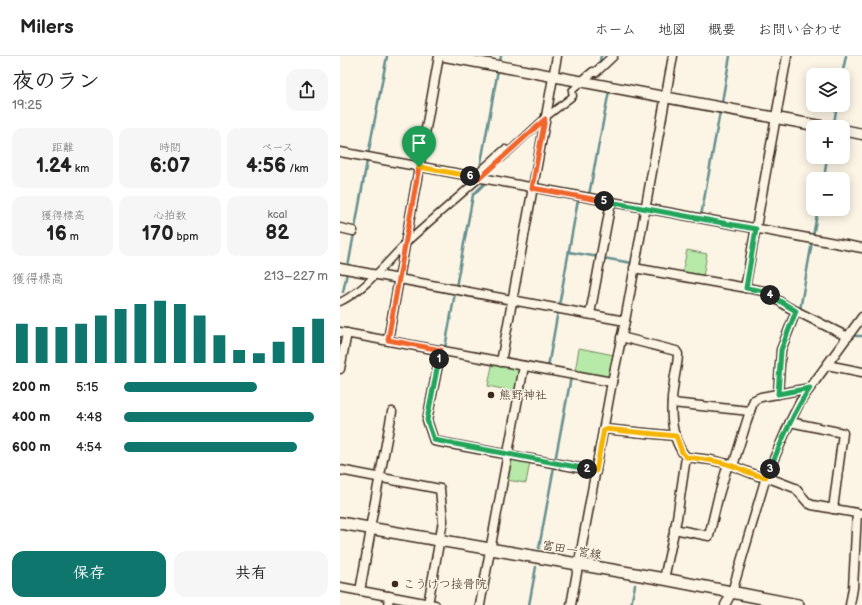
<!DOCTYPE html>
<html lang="ja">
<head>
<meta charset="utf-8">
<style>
	body { margin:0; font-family:"Balsamiq Sans","Klee One",sans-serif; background:#f6f6f6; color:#222; height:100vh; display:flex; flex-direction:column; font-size:15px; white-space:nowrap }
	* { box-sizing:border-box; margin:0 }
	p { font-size:13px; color:#767676 }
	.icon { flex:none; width:22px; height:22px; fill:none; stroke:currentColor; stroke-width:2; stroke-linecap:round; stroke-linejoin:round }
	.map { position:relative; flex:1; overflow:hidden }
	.drawer { display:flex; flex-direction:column; background:#fff; width:340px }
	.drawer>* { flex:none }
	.controls { position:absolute; left:466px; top:12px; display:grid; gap:8px }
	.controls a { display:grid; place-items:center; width:44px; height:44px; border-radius:8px; background:#fff; box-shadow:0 2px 10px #0003; font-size:20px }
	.pin { position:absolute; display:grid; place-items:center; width:34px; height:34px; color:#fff; margin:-41px -17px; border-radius:50% 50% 50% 0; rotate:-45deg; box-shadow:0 0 4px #0007 }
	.pin .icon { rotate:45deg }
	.km { position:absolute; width:20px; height:20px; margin:-10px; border-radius:50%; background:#222; color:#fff; font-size:11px; line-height:20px; text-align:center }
	.round { display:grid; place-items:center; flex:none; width:42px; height:42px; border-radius:12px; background:#f6f6f6 }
	.headline { display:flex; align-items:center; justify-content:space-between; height:68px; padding:0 12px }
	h1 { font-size:22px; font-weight:700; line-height:30px }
	.stats { display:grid; grid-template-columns:repeat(3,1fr); gap:6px; height:68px; padding:4px 12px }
	.stats div { display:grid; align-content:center; border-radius:10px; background:#f6f6f6; text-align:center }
	.stats b { font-size:20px; font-weight:700 }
	.stats small { font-size:11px; font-weight:400 }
	.stats p { font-size:11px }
	.chart { height:112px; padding:8px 12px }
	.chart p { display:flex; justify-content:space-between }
	.chart svg { width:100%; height:72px; margin-top:4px; stroke:#0f766e; stroke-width:6 }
	.action { display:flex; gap:8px; margin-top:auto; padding:8px 12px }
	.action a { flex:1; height:46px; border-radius:12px; background:#0f766e; color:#fff; font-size:16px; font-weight:700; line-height:46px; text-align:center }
	.action a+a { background:#f6f6f6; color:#222 }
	ul { padding:0 12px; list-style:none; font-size:13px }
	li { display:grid; grid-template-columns:64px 48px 1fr; align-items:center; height:30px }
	li i { height:10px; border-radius:5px; background:#0f766e }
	header { display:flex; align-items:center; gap:24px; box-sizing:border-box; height:56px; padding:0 20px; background:#fff; border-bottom:1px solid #e0e0e0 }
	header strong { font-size:19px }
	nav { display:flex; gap:22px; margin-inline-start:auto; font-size:14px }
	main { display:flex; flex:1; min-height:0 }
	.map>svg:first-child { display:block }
	.green { fill:#b7e9a9; stroke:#798a64 }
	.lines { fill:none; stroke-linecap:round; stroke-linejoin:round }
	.stream { stroke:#658f8f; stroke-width:2.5 }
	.pedestrian-casing { stroke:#3b2a1e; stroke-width:9 }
	.minor-casing { stroke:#3b2a1e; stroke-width:11 }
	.tertiary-casing { stroke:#3b2a1e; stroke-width:13 }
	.secondary-casing { stroke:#3b2a1e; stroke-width:14 }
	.pedestrian { stroke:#fcf5e5; stroke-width:6 }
	.minor { stroke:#fcf5e5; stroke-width:8 }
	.tertiary { stroke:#fcf5e5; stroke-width:10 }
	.secondary { stroke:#fcf5e5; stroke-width:11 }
	.split-1-casing { stroke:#fff; stroke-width:8 }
	.split-2-casing { stroke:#fff; stroke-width:8 }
	.split-3-casing { stroke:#fff; stroke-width:8 }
	.split-4-casing { stroke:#fff; stroke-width:8 }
	.split-5-casing { stroke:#fff; stroke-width:8 }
	.split-6-casing { stroke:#fff; stroke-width:8 }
	.split-7-casing { stroke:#fff; stroke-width:8 }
	.split-1 { stroke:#f0652b; stroke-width:5 }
	.split-2 { stroke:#22a559; stroke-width:5 }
	.split-3 { stroke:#f5b400; stroke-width:5 }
	.split-4 { stroke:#22a559; stroke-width:5 }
	.split-5 { stroke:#22a559; stroke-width:5 }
	.split-6 { stroke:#f0652b; stroke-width:5 }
	.split-7 { stroke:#f5b400; stroke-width:5 }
	.poi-dot { fill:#3b2a1e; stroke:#fcf5e5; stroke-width:1.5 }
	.labels { text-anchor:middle; stroke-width:3; stroke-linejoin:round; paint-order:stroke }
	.poi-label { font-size:12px; fill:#3b2a1e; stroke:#fcf5e5; text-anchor:start }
	.street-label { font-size:12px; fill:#3b2a1e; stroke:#fcf5e5 }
</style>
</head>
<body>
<header>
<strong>Milers</strong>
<nav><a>ホーム</a><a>地図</a><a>概要</a><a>お問い合わせ</a></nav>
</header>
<main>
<section class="drawer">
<div class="headline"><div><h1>夜のラン</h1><p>19:25</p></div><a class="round"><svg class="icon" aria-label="share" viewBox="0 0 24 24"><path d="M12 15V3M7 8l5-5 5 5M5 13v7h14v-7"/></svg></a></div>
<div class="stats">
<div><p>距離</p><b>1.24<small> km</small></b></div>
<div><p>時間</p><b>6:07</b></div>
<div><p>ペース</p><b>4:56<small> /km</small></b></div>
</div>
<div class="stats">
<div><p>獲得標高</p><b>16<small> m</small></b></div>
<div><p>心拍数</p><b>170<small> bpm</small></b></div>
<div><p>kcal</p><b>82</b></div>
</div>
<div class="chart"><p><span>獲得標高</span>213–227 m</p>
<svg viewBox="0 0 160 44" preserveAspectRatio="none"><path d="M5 44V20M15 44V22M25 44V22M35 44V20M45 44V15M55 44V11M65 44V8M75 44V6M85 44V8M95 44V15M105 44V27M115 44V36M125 44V38M135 44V31M145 44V22M155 44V17"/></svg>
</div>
<ul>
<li><b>200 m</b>5:15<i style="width:65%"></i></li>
<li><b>400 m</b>4:48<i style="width:93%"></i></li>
<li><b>600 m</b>4:54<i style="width:85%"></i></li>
</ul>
<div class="action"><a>保存</a><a>共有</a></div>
</section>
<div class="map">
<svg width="522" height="549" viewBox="0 0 522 549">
	<rect width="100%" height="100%" fill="#fcf5e5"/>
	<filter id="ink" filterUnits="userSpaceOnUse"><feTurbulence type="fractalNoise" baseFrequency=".025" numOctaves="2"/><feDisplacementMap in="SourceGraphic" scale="8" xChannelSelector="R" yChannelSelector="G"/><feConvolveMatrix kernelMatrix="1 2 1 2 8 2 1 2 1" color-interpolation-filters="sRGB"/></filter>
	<g filter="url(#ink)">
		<g class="green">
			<polygon points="347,194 367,198 363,221 342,218"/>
			<polygon points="239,292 274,299 270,322 235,316"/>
			<polygon points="153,305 182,311 177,336 148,330"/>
			<polygon points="172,402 190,406 186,427 166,424 169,404"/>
		</g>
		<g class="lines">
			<g class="stream">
				<polyline points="160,6 161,0"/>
				<polyline points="259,8 261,0"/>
				<polyline points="502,19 506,0"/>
				<polyline points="382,46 390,0"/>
				<polyline points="494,67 497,49"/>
				<polyline points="28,99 47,0"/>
				<polyline points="140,112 158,14"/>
				<polyline points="484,123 487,101"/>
				<polyline points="249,139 269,35"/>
				<polyline points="361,160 380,56"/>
				<polyline points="473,180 478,153"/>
				<polyline points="229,196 259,201"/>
				<polyline points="263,202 292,207"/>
				<polyline points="8,211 27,105"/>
				<polyline points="116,231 133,139 145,127"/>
				<polyline points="3,236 7,217"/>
				<polyline points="219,250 238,144"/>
				<polyline points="460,254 472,186"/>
				<polyline points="515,280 522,280"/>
				<polyline points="499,287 500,283"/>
				<polyline points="105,292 115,237"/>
				<polyline points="210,312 208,311 218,255"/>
				<polyline points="215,405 231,321"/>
				<polyline points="199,492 214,411"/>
				<polyline points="189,549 196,511"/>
				<polyline points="291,549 295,529"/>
			</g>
			<g class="pedestrian-casing">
				<g id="pedestrian">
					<polyline points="162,102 206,61 233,40 232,35 241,26"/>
					<path d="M0 246C27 233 45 207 66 187 91 164 117 142 142 120"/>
				</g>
			</g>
			<g class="minor-casing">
				<g id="minor">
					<polyline points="241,26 253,16 256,16 273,0"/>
					<polyline points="0,96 522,192"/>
					<polyline points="135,121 165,94"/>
					<polyline points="0,172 13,175"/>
					<polyline points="0,212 285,265"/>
					<polyline points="294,212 424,235 448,251 508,281"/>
					<polyline points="405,232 447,0"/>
					<polyline points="250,258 271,146"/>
					<polyline points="0,276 272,326"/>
					<path d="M281 281 336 295 338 298C338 307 335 317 334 326 330 350 329 381 346 401L337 462 324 523"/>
					<polyline points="48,284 99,0"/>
					<polyline points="101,294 87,364 94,385 256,415"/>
					<polyline points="161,306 217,0"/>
					<polyline points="487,309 522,316"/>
					<polyline points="0,313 7,277"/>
					<polyline points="438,338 441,294 456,255"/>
					<polyline points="332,347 410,355 414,344 421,341 470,332"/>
					<polyline points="450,366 503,377 493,453"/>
					<polyline points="264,373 336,380"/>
					<polyline points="346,401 371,404 388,408 418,420 426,421 455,432 468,447 472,449 522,458"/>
					<polyline points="393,410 410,355"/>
					<polyline points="0,414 100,433 103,465 88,548"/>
					<polyline points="334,473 369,480 378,442 388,408"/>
					<polyline points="0,531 95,549"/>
					<polyline points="20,535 30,479 30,472 52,356"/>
					<polyline points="48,549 49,540"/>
					<polyline points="140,549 184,310"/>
					<polyline points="231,549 272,326 285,265 333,0"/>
					<polyline points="385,549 392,536 426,421 450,366 460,346 470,332 522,261"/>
					<polyline points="510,549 513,532 517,457"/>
				</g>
			</g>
			<g class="tertiary-casing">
				<g id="tertiary">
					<polyline points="105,0 485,71"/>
					<polyline points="503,74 522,78"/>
				</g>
			</g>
			<g class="secondary-casing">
				<polyline id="secondary" points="0,467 324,523 458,549"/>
			</g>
			<use href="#pedestrian" class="pedestrian"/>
			<use href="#minor" class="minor"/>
			<use href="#tertiary" class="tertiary"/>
			<use href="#secondary" class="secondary"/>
		</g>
	</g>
	<g class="lines" filter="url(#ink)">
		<g class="split-1-casing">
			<polyline id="split-1" points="79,111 48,284 101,294 99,303"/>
		</g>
		<g class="split-2-casing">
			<polyline id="split-2" points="99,303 87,364 94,384 247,413"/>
		</g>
		<g class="split-3-casing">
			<path id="split-3" d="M247 413 256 415 264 373 336 380 342 396 346 401C362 403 377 404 393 410 404 414 414 420 426 421L430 413"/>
		</g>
		<g class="split-4-casing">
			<path id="split-4" d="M430 239 456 255 441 294 438 338 470 332C453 357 442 384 430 413"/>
		</g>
		<g class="split-5-casing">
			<polyline id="split-5" points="264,145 416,173 406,232 424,235 430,239"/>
		</g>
		<g class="split-6-casing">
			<polyline id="split-6" points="130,120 140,122 205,63 192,132 264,145"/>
		</g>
		<g class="split-7-casing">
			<polyline id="split-7" points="79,111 130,120"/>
		</g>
		<use href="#split-1" class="split-1"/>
		<use href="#split-2" class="split-2"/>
		<use href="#split-3" class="split-3"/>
		<use href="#split-4" class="split-4"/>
		<use href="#split-5" class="split-5"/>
		<use href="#split-6" class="split-6"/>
		<use href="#split-7" class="split-7"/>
	</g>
	<g class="poi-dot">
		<circle cx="151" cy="339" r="4"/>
		<circle cx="55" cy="528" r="4"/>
	</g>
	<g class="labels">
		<g class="poi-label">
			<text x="159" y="343">熊野神社</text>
			<text x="63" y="532">こうけつ接骨院</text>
		</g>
		<g class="street-label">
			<text transform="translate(232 494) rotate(10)" y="4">富田一宮線</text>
		</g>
	</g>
</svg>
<div class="controls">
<a><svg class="icon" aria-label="layers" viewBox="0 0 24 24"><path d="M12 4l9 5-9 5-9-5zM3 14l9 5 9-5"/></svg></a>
<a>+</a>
<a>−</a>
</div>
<div class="pin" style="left:79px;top:111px;background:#1e9e55"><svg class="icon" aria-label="arrive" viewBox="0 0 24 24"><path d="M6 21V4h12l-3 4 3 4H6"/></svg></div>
<b class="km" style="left:99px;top:303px">1</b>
<b class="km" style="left:247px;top:413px">2</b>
<b class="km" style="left:430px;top:413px">3</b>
<b class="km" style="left:430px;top:239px">4</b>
<b class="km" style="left:264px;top:145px">5</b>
<b class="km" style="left:130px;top:120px">6</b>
</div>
</main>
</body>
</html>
